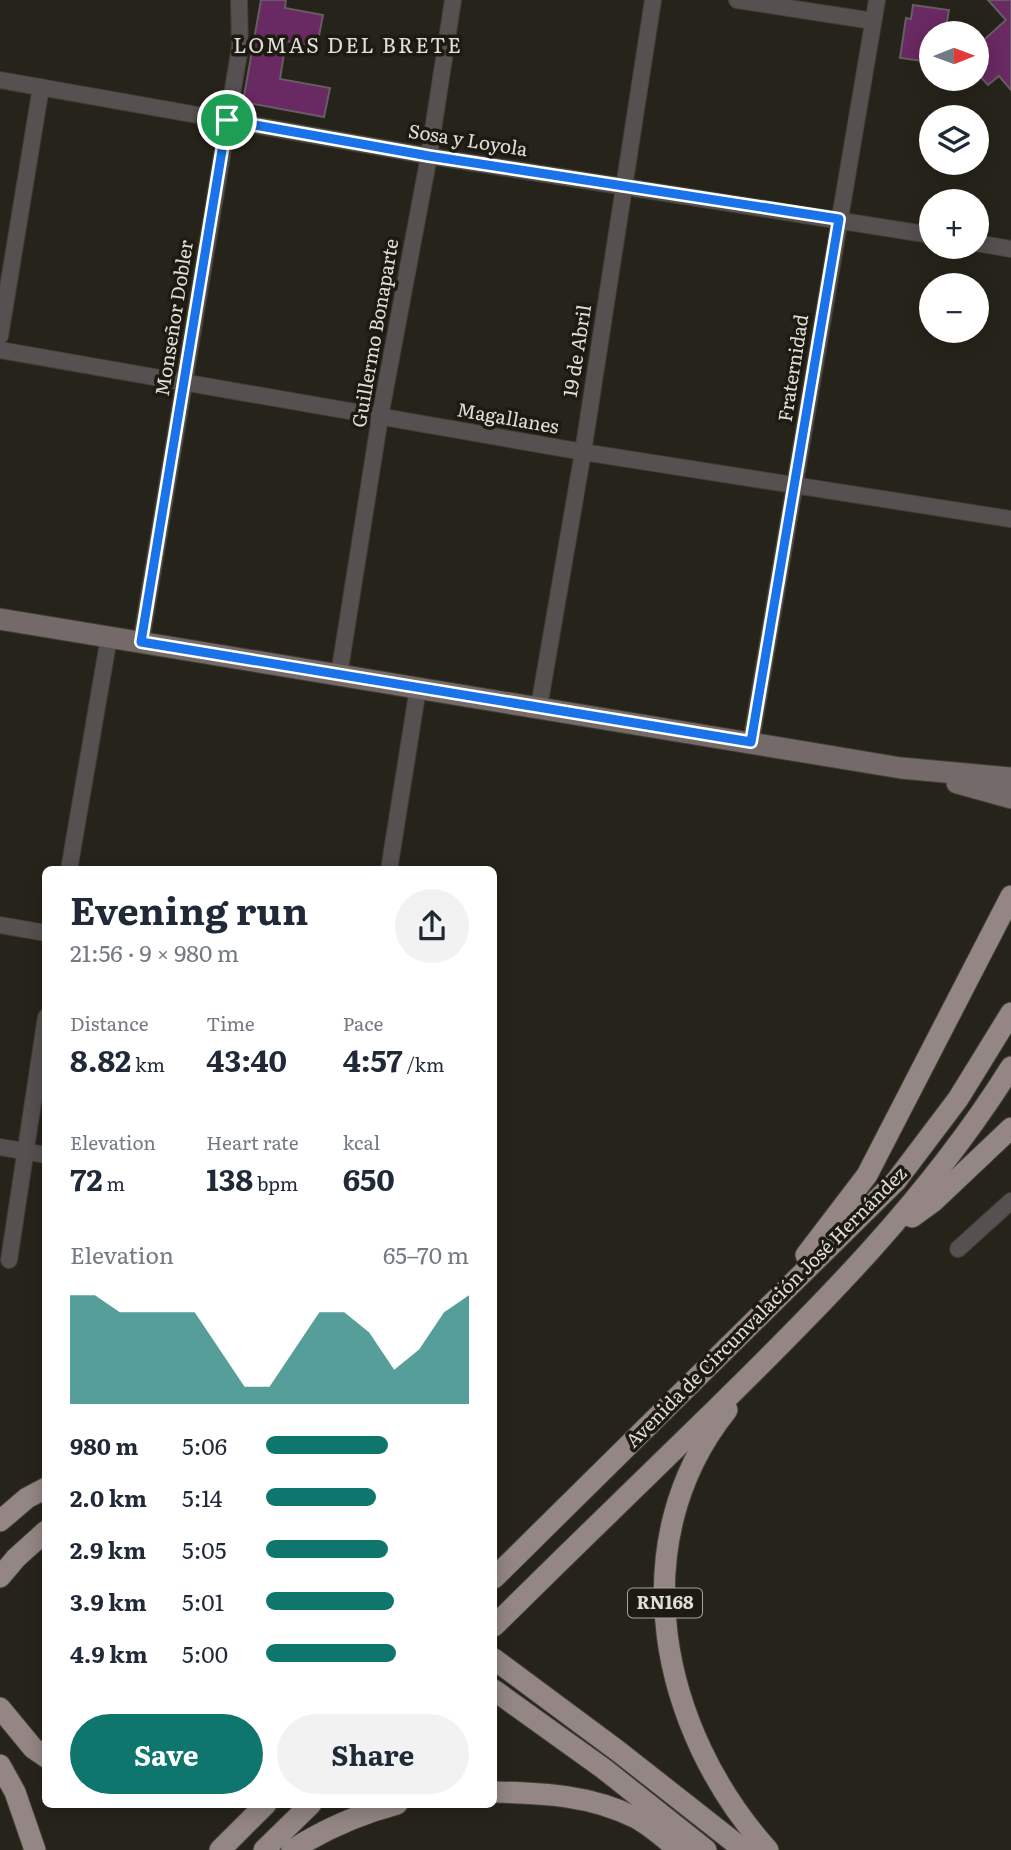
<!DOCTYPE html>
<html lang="en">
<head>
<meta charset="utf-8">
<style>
	body { margin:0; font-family:Literata,serif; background:#f2f2f3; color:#1f2937; height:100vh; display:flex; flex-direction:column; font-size:26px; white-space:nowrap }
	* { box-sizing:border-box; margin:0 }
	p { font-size:23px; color:#747a83 }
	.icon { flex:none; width:38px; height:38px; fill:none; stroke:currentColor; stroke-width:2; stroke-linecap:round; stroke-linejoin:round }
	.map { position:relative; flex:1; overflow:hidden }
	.side { position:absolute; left:42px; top:866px; width:455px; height:942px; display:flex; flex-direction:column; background:#fff; border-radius:10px; box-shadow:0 4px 18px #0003 }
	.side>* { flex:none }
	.needle { width:46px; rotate:89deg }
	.buttons { position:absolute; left:919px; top:21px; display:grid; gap:14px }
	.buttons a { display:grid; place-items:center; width:70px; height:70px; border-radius:50%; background:#fff; box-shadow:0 4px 18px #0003; font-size:35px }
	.pin { position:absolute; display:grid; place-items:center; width:60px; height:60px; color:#fff; margin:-30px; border:4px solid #fff; border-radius:50%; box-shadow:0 2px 7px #0007 }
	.round { display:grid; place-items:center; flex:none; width:74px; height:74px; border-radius:37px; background:#f2f2f3 }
	.headline { display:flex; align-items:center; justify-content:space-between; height:119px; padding:0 28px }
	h1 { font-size:38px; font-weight:700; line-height:52px }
	.stats { display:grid; grid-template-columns:repeat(3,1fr); gap:10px; height:119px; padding:7px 28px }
	.stats div { display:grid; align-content:center }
	.stats b { font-size:30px; font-weight:700 }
	.stats small { font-size:19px; font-weight:400 }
	.stats p { font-size:19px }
	.chart { height:196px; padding:14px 28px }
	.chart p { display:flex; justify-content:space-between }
	.chart svg { width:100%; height:126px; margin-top:7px; fill:#0f766e; opacity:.7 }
	.cta { display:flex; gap:14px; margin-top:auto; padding:14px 28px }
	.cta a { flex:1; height:80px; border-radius:42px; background:#0f766e; color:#fff; font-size:28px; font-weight:700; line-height:80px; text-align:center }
	.cta a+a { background:#f2f2f3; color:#1f2937 }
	ul { padding:0 28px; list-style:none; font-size:23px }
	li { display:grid; grid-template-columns:112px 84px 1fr; align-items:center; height:52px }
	li i { height:18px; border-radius:9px; background:#0f766e }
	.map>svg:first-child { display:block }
	.building { fill:#692962; stroke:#665d64; stroke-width:2 }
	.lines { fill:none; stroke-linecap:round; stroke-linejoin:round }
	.minor-casing { stroke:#403e35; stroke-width:18 }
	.secondary-casing { stroke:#403e35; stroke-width:23 }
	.trunk-casing { stroke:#403e35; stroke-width:23 }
	.minor { stroke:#565150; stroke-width:16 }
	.secondary { stroke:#736a69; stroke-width:21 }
	.trunk { stroke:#938684; stroke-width:21 }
	.route-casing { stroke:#fff; stroke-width:14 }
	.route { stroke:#1a73e8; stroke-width:9 }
	.labels { text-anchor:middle; stroke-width:7; stroke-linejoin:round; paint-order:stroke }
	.shield { fill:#1d1a11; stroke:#a6a39c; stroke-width:2 }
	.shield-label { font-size:18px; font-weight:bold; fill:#e0ded8 }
	.street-label { font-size:19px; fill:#e0ded8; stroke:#1d1a11 }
	.neighbourhood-label { font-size:21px; letter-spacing:2px; fill:#e0ded8; stroke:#1d1a11 }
</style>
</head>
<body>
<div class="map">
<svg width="1011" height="1850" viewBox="0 0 1011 1850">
	<rect width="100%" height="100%" fill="#26241a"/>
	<g class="building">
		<polygon points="261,0 286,0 285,8 323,15 317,46 286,41 280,79 330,88 324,117 243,102"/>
		<polygon points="988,0 1011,0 1011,90 999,76 988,85 976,72 976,68 984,61 976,52 976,47 1006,20"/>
		<polygon points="913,5 949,10 945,33 931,33 931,62 900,58 906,18 911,19"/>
	</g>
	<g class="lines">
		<g class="minor-casing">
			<g id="minor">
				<polyline points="737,0 873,21"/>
				<polyline points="0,80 429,156 931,235"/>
				<polyline points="976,243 1011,249"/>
				<polyline points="0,336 41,87"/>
				<polyline points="0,350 583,452 1011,519"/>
				<polyline points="141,642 240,47 239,0"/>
				<polyline points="339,675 380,417 429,156 453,0"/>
				<polyline points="539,707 583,452 653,0"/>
				<polyline points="751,742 877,0"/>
				<polyline points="69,870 109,637"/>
				<polyline points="389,870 418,688"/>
				<polyline points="0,925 46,933"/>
				<polyline points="0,1147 46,1155"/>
				<polyline points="958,1249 1011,1201"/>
				<polyline points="9,1260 46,1017"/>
			</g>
		</g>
		<g class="secondary-casing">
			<g id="secondary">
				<polyline points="0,619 901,768 1011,778"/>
				<polyline points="957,783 1011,798"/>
			</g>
		</g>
		<g class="trunk-casing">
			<g id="trunk">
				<polyline points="912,1217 934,1201 1011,1128"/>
				<polyline points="806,1255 867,1175 1011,896"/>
				<path d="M727 1410C620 1544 661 1731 768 1850"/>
				<polyline points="0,1521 27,1498 46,1488"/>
				<polyline points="0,1577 16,1558 46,1531"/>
				<polyline points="494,1578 896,1181 958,1099 1011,1013"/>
				<path d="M494 1626C567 1554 640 1483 714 1411 822 1305 930 1197 1011 1067"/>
				<polyline points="494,1659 618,1751 744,1850"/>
				<polyline points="494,1690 604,1769 706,1850"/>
				<polyline points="0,1708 33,1748 46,1757"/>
				<polyline points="0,1765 15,1792 35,1850"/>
				<path d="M494 1792C542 1793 591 1795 636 1818 651 1826 665 1839 679 1850"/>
				<polyline points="220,1850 266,1804"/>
				<polyline points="264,1850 311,1804"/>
				<path d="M292 1850C325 1829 359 1814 397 1804"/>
			</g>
		</g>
		<use href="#minor" class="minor"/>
		<use href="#secondary" class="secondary"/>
		<use href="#trunk" class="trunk"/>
	</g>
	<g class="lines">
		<g class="route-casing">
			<polygon id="route" points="227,120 429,156 839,219 751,742 141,642"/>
		</g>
		<use href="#route" class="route"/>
	</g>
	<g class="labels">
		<rect class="shield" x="628" y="1588.5" width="74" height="29" rx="5"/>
		<g class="shield-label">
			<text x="665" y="1609">RN168</text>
		</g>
		<g class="street-label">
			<text transform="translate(468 140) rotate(9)" y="7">Sosa y Loyola</text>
			<text transform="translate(174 318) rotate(-81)" y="7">Monseñor Dobler</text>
			<text transform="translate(375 333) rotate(-80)" y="7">Guillermo Bonaparte</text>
			<text transform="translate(577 351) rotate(-81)" y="7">19 de Abril</text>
			<text transform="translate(793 368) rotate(-81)" y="7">Fraternidad</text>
			<text transform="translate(508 418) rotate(10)" y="7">Magallanes</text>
			<text transform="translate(766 1307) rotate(-45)" y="7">Avenida de Circunvalación José Hernández</text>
		</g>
		<g class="neighbourhood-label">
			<text x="348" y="53">LOMAS DEL BRETE</text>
		</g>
	</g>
</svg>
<div class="buttons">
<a><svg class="needle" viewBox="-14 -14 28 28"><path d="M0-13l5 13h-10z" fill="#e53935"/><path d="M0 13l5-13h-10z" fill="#747a83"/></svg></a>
<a><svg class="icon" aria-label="layers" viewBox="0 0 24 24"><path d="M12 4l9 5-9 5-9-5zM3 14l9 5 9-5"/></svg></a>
<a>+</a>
<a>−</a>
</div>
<div class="pin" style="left:227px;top:120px;background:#1e9e55"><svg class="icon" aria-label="arrive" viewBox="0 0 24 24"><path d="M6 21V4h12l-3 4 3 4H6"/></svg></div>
<section class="side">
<div class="headline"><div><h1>Evening run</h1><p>21:56 · 9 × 980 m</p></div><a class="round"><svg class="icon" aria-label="share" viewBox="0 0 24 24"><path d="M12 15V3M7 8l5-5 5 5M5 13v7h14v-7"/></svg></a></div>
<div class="stats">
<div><p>Distance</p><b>8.82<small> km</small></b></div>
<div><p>Time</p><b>43:40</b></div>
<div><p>Pace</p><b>4:57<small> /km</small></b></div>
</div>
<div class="stats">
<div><p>Elevation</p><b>72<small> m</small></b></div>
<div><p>Heart rate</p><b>138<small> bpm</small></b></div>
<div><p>kcal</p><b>650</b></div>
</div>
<div class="chart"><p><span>Elevation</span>65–70 m</p>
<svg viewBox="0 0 160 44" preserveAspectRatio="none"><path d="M0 44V6L10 6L20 12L30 12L40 12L50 12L60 25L70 38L80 38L90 25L100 12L110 12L120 19L130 32L140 25L150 12L160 6V44z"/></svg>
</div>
<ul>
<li><b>980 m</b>5:06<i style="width:60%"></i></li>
<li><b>2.0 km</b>5:14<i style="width:54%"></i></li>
<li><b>2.9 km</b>5:05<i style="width:60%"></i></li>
<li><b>3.9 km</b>5:01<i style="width:63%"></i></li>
<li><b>4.9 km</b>5:00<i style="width:64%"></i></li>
</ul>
<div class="cta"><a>Save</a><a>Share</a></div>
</section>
</div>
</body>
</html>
